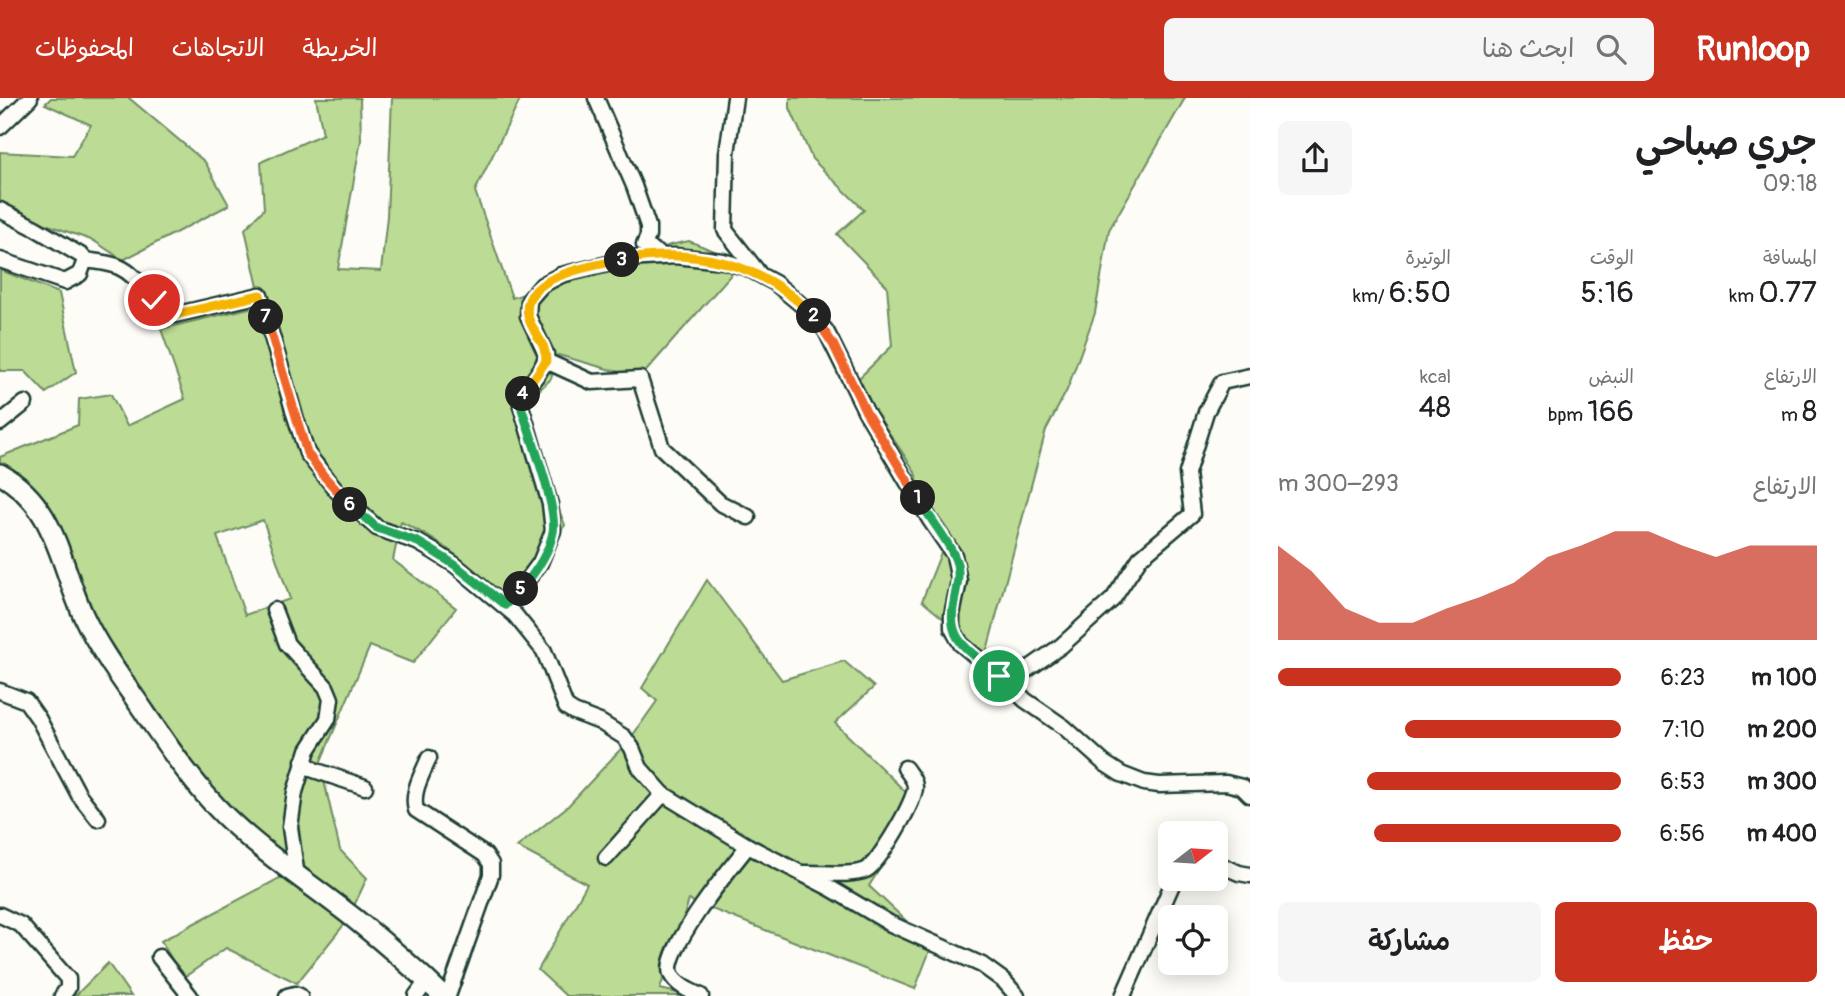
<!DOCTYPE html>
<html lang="ar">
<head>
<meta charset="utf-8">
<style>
	body { margin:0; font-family:Pangolin,"Playpen Sans Arabic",sans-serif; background:#f6f6f6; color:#202124; direction:rtl; height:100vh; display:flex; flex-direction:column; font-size:26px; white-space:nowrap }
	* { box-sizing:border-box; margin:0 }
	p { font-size:23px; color:#757577 }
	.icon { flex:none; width:38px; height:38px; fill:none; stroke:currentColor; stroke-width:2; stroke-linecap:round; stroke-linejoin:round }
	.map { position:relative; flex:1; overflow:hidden; direction:ltr }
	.side { display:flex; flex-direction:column; background:#fff; width:595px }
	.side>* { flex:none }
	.needle { width:46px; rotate:73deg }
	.tools { position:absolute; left:1158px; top:723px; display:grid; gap:14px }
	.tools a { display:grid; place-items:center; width:70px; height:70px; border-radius:10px; background:#fff; box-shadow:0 4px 18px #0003; font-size:35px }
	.pin { position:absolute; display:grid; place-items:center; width:60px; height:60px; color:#fff; margin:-30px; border:4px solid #fff; border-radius:50%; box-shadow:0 2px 7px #0007 }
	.km { position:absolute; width:35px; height:35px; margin:-18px; border-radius:50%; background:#222; color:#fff; font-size:19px; line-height:35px; text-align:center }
	.round { display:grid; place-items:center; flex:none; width:74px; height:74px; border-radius:10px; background:#f6f6f6 }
	.overview { display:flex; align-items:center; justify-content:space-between; height:119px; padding:0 28px }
	h1 { font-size:38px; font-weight:600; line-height:52px }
	.stats { display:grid; grid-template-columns:repeat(3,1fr); gap:10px; height:119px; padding:7px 28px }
	.stats div { display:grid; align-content:center }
	.stats b { font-size:30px; font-weight:600 }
	.stats small { font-size:19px; font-weight:400 }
	.stats p { font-size:19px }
	.chart { height:196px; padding:14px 28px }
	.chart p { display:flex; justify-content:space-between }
	.chart svg { width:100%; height:126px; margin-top:7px; fill:#c8321e; opacity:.7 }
	.primary-button { display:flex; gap:14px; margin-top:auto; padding:14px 28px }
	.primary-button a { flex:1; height:80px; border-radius:10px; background:#c8321e; color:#fff; font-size:28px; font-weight:600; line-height:80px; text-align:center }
	.primary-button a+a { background:#f6f6f6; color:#202124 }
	ul { padding:0 28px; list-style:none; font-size:23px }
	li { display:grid; grid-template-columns:112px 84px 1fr; align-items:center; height:52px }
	li i { height:18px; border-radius:9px; background:#c8321e }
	header { display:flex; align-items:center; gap:42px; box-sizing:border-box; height:98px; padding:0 35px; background:#c8321e; color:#fff }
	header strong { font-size:33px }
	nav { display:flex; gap:38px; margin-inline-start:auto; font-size:24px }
	.search { width:490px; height:63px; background:#f6f6f6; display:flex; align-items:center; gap:18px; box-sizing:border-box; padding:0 24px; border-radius:10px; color:#757577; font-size:26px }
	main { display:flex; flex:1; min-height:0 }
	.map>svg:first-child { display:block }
	.green { fill:#bcdb94; stroke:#6e8c64; stroke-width:2; fill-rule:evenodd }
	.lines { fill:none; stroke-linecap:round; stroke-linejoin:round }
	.street-casing { stroke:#1f3d34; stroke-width:19 }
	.secondary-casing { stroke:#1f3d34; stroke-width:24 }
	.street { stroke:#fdfcf7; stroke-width:14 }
	.secondary { stroke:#fdfcf7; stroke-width:19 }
	.split-1-casing { stroke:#fff; stroke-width:14 }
	.split-2-casing { stroke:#fff; stroke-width:14 }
	.split-3-casing { stroke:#fff; stroke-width:14 }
	.split-4-casing { stroke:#fff; stroke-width:14 }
	.split-5-casing { stroke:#fff; stroke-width:14 }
	.split-6-casing { stroke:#fff; stroke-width:14 }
	.split-7-casing { stroke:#fff; stroke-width:14 }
	.split-8-casing { stroke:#fff; stroke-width:14 }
	.split-1 { stroke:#22a559; stroke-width:9 }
	.split-2 { stroke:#f0652b; stroke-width:9 }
	.split-3 { stroke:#f5b400; stroke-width:9 }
	.split-4 { stroke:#f5b400; stroke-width:9 }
	.split-5 { stroke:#22a559; stroke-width:9 }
	.split-6 { stroke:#22a559; stroke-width:9 }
	.split-7 { stroke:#f0652b; stroke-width:9 }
	.split-8 { stroke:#f5b400; stroke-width:9 }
</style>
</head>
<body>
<header>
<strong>Runloop</strong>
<div class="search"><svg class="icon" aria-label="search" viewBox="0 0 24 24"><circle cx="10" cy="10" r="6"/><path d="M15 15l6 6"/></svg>ابحث هنا</div>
<nav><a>الخريطة</a><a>الاتجاهات</a><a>المحفوظات</a></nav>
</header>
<main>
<section class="side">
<div class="overview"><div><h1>جري صباحي</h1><p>09:18</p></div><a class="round"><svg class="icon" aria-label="share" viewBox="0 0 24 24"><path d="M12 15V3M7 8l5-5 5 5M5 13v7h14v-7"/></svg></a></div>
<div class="stats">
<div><p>المسافة</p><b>0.77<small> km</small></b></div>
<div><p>الوقت</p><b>5:16</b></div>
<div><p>الوتيرة</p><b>6:50<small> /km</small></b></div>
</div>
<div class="stats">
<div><p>الارتفاع</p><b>8<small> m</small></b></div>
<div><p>النبض</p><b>166<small> bpm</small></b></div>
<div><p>kcal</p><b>48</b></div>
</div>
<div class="chart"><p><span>الارتفاع</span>293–300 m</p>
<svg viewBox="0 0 160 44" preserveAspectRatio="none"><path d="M0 44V11L10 20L20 33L30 38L40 38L50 33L60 29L70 24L80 15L90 11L100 6L110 6L120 11L130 15L140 11L150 11L160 11V44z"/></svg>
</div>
<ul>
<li><b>100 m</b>6:23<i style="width:100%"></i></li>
<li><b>200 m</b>7:10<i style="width:63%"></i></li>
<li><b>300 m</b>6:53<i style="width:74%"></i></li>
<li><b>400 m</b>6:56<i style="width:72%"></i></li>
</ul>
<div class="primary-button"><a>حفظ</a><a>مشاركة</a></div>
</section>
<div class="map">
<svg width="1250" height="898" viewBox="0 0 1250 898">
	<rect width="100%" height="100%" fill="#fdfcf7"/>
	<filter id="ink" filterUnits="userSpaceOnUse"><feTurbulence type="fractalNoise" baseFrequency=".0143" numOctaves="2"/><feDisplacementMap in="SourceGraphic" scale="14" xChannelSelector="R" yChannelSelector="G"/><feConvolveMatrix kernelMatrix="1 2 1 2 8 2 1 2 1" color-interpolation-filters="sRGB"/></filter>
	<g filter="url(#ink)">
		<g class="green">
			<polygon points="51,0 129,0 205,64 229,107 123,162 94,143 0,110 0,54 72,58 91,27 45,6"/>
			<path d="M316 0H360L361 42 338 171 381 173 387 118 392 0H521L475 93 512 200 670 147 689 143 742 164 640 280 558 257 551 281 519 311 565 427 508 503C478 473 440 442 401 424L393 462 456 510 413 565 370 548 320 665 340 752 367 780 347 823 297 885 226 850 183 880 161 843 295 772 216 706 82 523 33 403 0 378V359L78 327 79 301 111 296 127 328 185 301 161 231 262 207 245 131 264 111 261 64 323 36ZM263 422 290 501 245 517 217 438Z"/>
			<polygon points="790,0 1185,0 1109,132 1095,215 1067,292 1046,332 986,556 922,503 942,452 914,372 855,284 892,248 887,188 837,136 864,112 812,61 790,10"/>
			<polygon points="0,172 59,195 76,274 46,295 25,273 0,273"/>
			<polygon points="707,482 782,582 844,563 874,589 835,625 919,707 869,788 932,847 915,891 689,802 660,891 691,898 566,898 538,872 587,786 517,749 568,708 630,641 657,603 642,590"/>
			<polygon points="108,865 131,898 75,898"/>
		</g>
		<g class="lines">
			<g class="street-casing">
				<g id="street">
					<polyline points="596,0 634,88 648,128 648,138 644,147 661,157"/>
					<polyline points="735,0 727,55 725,132 758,174"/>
					<polyline points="0,29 30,0"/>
					<polyline points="0,112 35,130 82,158 85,162 80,176 65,184 0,162"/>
					<path d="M85 162C96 164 108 164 119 169 142 179 151 208 174 217L260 197 294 315 307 355 313 363 337 393 377 430 417 444 433 453 455 467 515 517 544 553 566 609 574 614 600 624 624 639 632 650 640 670 663 696 748 748 830 790 891 826 982 867 1004 883 1017 898"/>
					<polyline points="546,263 592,284 640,281 662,350 720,405 748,419"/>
					<polyline points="0,325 25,305"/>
					<path d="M505 507 515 498 540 465 553 433 550 406 521 308C522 287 544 277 546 256L528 218 529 202 542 187 561 177 629 161 675 158 723 163 747 170 775 185 810 214 826 233 866 314 930 422 954 457 959 483 952 517V530L961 546 1008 585 1025 602 1064 629 1104 665 1121 676 1144 685 1159 687 1226 685 1242 689 1250 697"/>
					<polyline points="274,512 287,546 326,589 331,601 328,621 308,652 295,694 290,729 297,779"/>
					<polyline points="1008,585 1061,548 1113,501 1140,460 1192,416 1187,375 1206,314 1222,284 1250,278"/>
					<polyline points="0,593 26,603 38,620 79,697 98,721"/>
					<path d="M429 660C422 677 411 694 416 712L485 757 491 766V777L448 898"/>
					<polyline points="303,663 314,672 365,689"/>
					<polyline points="606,760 663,696"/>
					<polyline points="1216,765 1239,775 1250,777"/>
					<path d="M802 775C820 774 851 779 866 772 878 766 916 702 915 689 915 682 909 676 905 670"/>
					<polyline points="0,817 21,827 68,881 68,890 62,898"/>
					<polyline points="159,859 190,898"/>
					<polyline points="287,898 295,896 300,898"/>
					<polyline points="416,898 427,883"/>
					<path d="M701 898C690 893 676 887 671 876 661 854 732 768 748 748"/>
					<polyline points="1123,898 1175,780"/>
				</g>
			</g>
			<g class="secondary-casing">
				<path id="secondary" d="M0 376C57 408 59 465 84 519 99 551 121 580 141 609 167 647 193 686 225 718 265 757 311 786 355 821 385 845 415 871 443 898"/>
			</g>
			<use href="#street" class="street"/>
			<use href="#secondary" class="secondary"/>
		</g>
	</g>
	<g class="lines" filter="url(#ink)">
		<g class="split-1-casing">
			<path id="split-1" d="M918 400C929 420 951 445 957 466 960 480 956 491 954 504 945 546 973 553 999 578"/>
		</g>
		<g class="split-2-casing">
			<polyline id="split-2" points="814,218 833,246 866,314 918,400"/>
		</g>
		<g class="split-3-casing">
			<path id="split-3" d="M622 162C696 149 761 164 814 218"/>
		</g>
		<g class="split-4-casing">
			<path id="split-4" d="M523 296 546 263C547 245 532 235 528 218 519 178 595 167 622 162"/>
		</g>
		<g class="split-5-casing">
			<path id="split-5" d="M521 491C535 475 549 456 553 434 558 410 529 335 521 308L523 296"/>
		</g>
		<g class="split-6-casing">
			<polyline id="split-6" points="350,407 377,430 418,444 433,453 455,467 505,507 521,491"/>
		</g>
		<g class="split-7-casing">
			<polyline id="split-7" points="266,219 307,355 323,377 350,407"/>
		</g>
		<g class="split-8-casing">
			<polyline id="split-8" points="154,202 165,213 174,217 260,197 266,219"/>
		</g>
		<use href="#split-1" class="split-1"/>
		<use href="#split-2" class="split-2"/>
		<use href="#split-3" class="split-3"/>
		<use href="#split-4" class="split-4"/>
		<use href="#split-5" class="split-5"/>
		<use href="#split-6" class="split-6"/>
		<use href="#split-7" class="split-7"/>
		<use href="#split-8" class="split-8"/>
	</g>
</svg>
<div class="tools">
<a><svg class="needle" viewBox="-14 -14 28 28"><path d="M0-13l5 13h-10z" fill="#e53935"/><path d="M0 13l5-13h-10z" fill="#757577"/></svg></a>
<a><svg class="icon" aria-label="locate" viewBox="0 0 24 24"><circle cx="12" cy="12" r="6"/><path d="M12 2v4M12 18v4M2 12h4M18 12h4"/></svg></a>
</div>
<div class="pin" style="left:999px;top:578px;background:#1e9e55"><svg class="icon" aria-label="arrive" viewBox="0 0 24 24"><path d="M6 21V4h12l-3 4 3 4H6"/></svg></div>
<div class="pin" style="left:154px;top:202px;background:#d93025"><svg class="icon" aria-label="check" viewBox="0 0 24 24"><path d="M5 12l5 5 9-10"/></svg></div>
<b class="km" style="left:918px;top:400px">1</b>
<b class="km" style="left:814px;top:218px">2</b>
<b class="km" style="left:622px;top:162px">3</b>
<b class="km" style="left:523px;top:296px">4</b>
<b class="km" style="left:521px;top:491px">5</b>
<b class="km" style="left:350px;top:407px">6</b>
<b class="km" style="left:266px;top:219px">7</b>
</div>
</main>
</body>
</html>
